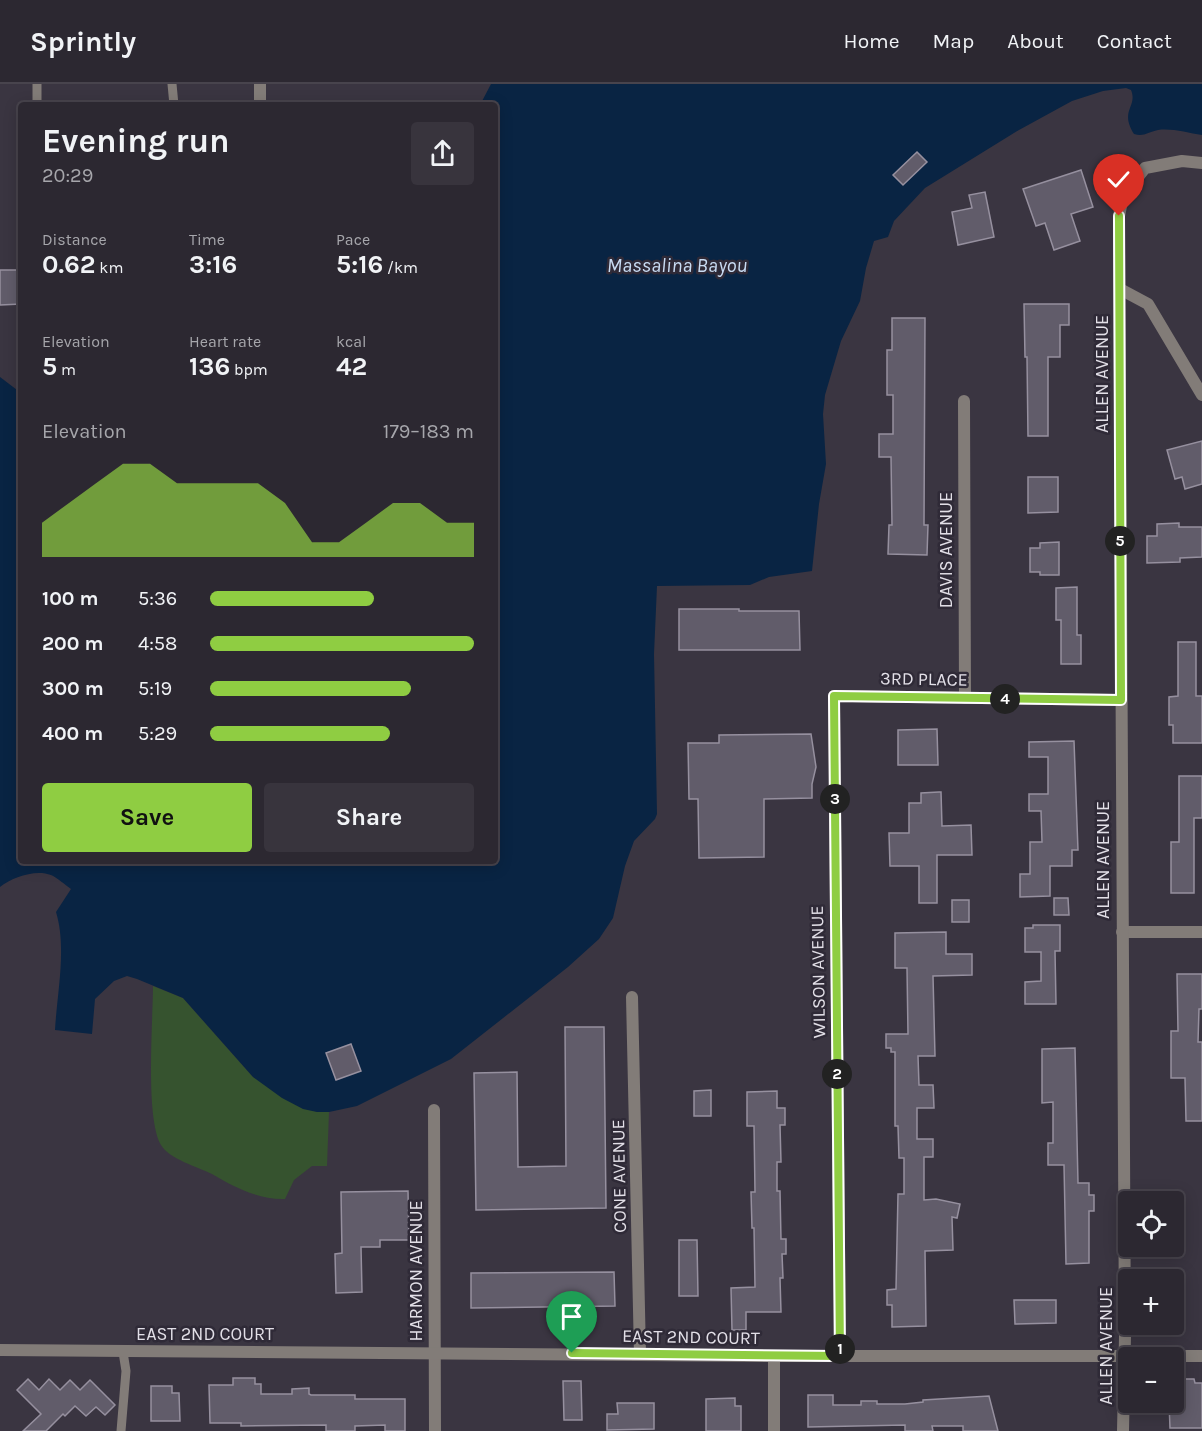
<!DOCTYPE html>
<html lang="en">
<head>
<meta charset="utf-8">
<style>
	body { margin:0; font-family:Karla,sans-serif; background:#38343d; color:#f1f3f6; height:100vh; display:flex; flex-direction:column; font-size:22px; white-space:nowrap }
	* { box-sizing:border-box; margin:0 }
	p { font-size:20px; color:#a6a6ab }
	.icon { flex:none; width:33px; height:33px; fill:none; stroke:currentColor; stroke-width:2; stroke-linecap:round; stroke-linejoin:round }
	.map { position:relative; flex:1; overflow:hidden }
	.details { position:absolute; left:18px; top:18px; width:480px; height:762px; display:flex; flex-direction:column; background:#2c2831; border-radius:6px; box-shadow:0 3px 15px #0003,0 0 0 2px #48444d }
	.details>* { flex:none }
	.fabs { position:absolute; left:1118px; top:1107px; display:grid; gap:12px }
	.fabs a { display:grid; place-items:center; width:66px; height:66px; border-radius:6px; background:#2c2831; box-shadow:0 3px 15px #0003,0 0 0 2px #48444d; font-size:30px }
	.pin { position:absolute; display:grid; place-items:center; width:51px; height:51px; color:#fff; margin:-62px -26px; border-radius:50% 50% 50% 0; rotate:-45deg; box-shadow:0 0 6px #0007 }
	.pin .icon { rotate:45deg }
	.km { position:absolute; width:30px; height:30px; margin:-15px; border-radius:50%; background:#222; color:#fff; font-size:16px; line-height:30px; text-align:center }
	.round { display:grid; place-items:center; flex:none; width:63px; height:63px; border-radius:6px; background:#38343d }
	.headline { display:flex; align-items:center; justify-content:space-between; height:102px; padding:0 24px }
	h1 { font-size:33px; font-weight:700; line-height:45px }
	.figures { display:grid; grid-template-columns:repeat(3,1fr); gap:9px; height:102px; padding:6px 24px }
	.figures div { display:grid; align-content:center }
	.figures b { font-size:26px; font-weight:700 }
	.figures small { font-size:16px; font-weight:400 }
	.figures p { font-size:16px }
	.chart { height:168px; padding:12px 24px }
	.chart p { display:flex; justify-content:space-between }
	.chart svg { width:100%; height:108px; margin-top:6px; fill:#8fcd42; opacity:.7 }
	.button { display:flex; gap:12px; margin-top:auto; padding:12px 24px }
	.button a { flex:1; height:69px; border-radius:6px; background:#8fcd42; color:#111; font-size:24px; font-weight:700; line-height:69px; text-align:center }
	.button a+a { background:#38343d; color:#f1f3f6 }
	ul { padding:0 24px; list-style:none; font-size:20px }
	li { display:grid; grid-template-columns:96px 72px 1fr; align-items:center; height:45px }
	li i { height:15px; border-radius:8px; background:#8fcd42 }
	header { display:flex; align-items:center; gap:36px; box-sizing:border-box; height:84px; padding:0 30px; background:#2c2831; border-bottom:2px solid #48444d }
	header strong { font-size:28px }
	nav { display:flex; gap:33px; margin-inline-start:auto; font-size:21px }
	.map>svg:first-child { display:block }
	.green { fill:#36532f }
	.water { fill:#092443 }
	.building { fill:#615c6a; stroke:#96909f; stroke-width:1.5 }
	.lines { fill:none; stroke-linecap:round; stroke-linejoin:round }
	.service { stroke:#827c78; stroke-width:9 }
	.minor { stroke:#827c78; stroke-width:12 }
	.route-casing { stroke:#fff; stroke-width:12 }
	.route { stroke:#8fcd42; stroke-width:8 }
	.labels { text-anchor:middle; stroke-width:5; stroke-linejoin:round; paint-order:stroke }
	.street-label { font-size:18px; fill:#e2dfe7; stroke:#2f2a37 }
	.water-label { font-size:20px; font-style:italic; fill:#c8dbf3; stroke:#2f2a37 }
</style>
</head>
<body>
<header>
<strong>Sprintly</strong>
<nav><a>Home</a><a>Map</a><a>About</a><a>Contact</a></nav>
</header>
<div class="map">
<svg width="1202" height="1347" viewBox="0 0 1202 1347">
	<rect width="100%" height="100%" fill="#3a3541"/>
	<path class="green" d="M153 902 183 914 253 993 317 1028H329L327 1082H312L294 1096 285 1115C259 1116 234 1103 212 1090 198 1083 169 1075 161 1061 145 1034 153 937 153 902Z"/>
	<path class="water" d="M491 0H1202V51C1188 49 1172 44 1158 46 1148 48 1144 53 1134 50 1119 26 1138 23 1131 6L1126 4 1103 7 1072 17 1019 46 925 104 894 137 888 153 874 157 866 184 860 217 841 257 825 311 823 330 826 380 819 420 812 487 769 493 750 501 657 502 654 570 657 730 655 735 634 757 625 782 613 834 599 855 568 883 451 975 357 1022 329 1028H317L303 1025 282 1014 253 993 183 914 137 895 127 892 114 897 95 915 92 950 55 946C57 909 67 864 56 828L71 805C65 801 58 794 51 791 36 785 12 793 0 803V293L21 309V777H495V21H480Z"/>
	<g class="building">
		<polygon points="917,68 927,78 903,101 893,91"/>
		<polygon points="1081,86 1093,123 1071,130 1080,157 1054,166 1045,139 1036,142 1023,105"/>
		<polygon points="985,108 994,153 958,161 952,128 972,124 969,111"/>
		<polygon points="0,186 21,186 21,220 0,221"/>
		<polygon points="1024,220 1069,220 1069,241 1060,241 1060,273 1048,273 1048,352 1028,352 1027,273 1025,273"/>
		<polygon points="892,234 925,234 924,441 928,441 927,471 888,470 889,441 892,441 891,373 879,373 879,350 893,350 893,311 887,311 887,266 892,266"/>
		<polygon points="1202,357 1202,400 1185,405 1182,393 1175,395 1167,366"/>
		<polygon points="1028,393 1058,393 1058,428 1028,429"/>
		<polygon points="1179,439 1179,443 1202,443 1202,473 1180,474 1180,478 1147,479 1147,452 1157,452 1157,440"/>
		<polygon points="1059,458 1059,491 1040,491 1040,488 1030,488 1030,464 1040,464 1040,459"/>
		<polygon points="1077,503 1077,551 1081,551 1081,580 1061,580 1061,536 1056,536 1056,504"/>
		<polygon points="679,525 739,525 739,527 799,527 800,566 679,566"/>
		<polygon points="1178,558 1196,558 1196,612 1202,612 1202,659 1173,659 1173,641 1169,641 1169,613 1178,612"/>
		<polygon points="937,645 938,681 898,681 898,646"/>
		<polygon points="811,650 816,683 812,700 812,714 764,715 764,773 699,774 698,715 689,715 688,659 719,659 719,651"/>
		<polygon points="1074,657 1078,766 1072,766 1072,782 1050,782 1050,812 1020,813 1020,790 1030,790 1030,758 1042,758 1041,727 1029,727 1029,710 1048,710 1048,673 1029,673 1029,658"/>
		<polygon points="1179,692 1202,692 1202,734 1194,734 1194,809 1171,809 1171,758 1179,758"/>
		<polygon points="939,708 941,708 942,742 971,741 972,771 937,771 937,819 919,819 919,782 890,782 889,749 909,749 909,719 921,719 921,709"/>
		<polygon points="1054,814 1068,814 1069,831 1054,831"/>
		<rect x="952" y="816" width="17" height="22"/>
		<polygon points="1033,841 1060,841 1060,867 1055,867 1056,920 1025,920 1025,898 1041,897 1041,868 1025,868 1025,844 1033,844"/>
		<polygon points="946,848 946,870 972,870 972,891 933,892 935,972 918,972 919,1001 933,1001 934,1024 917,1024 917,1055 933,1055 933,1073 924,1073 924,1116 936,1115 960,1120 957,1134 952,1133 953,1166 925,1167 926,1242 892,1243 892,1221 887,1221 887,1206 896,1205 898,1110 904,1110 904,1074 899,1074 898,1042 895,1042 895,968 891,968 891,964 886,964 886,950 908,950 907,884 895,884 895,849"/>
		<polygon points="1177,890 1202,890 1202,925 1199,925 1198,958 1202,958 1202,1037 1186,1037 1185,994 1171,994 1171,947 1178,947"/>
		<polygon points="565,943 604,943 606,1124 476,1126 474,989 517,988 518,1083 566,1082"/>
		<polygon points="351,960 361,987 336,996 326,969"/>
		<polygon points="1075,964 1078,1099 1089,1099 1089,1111 1094,1111 1094,1127 1089,1127 1089,1179 1066,1180 1064,1081 1048,1081 1048,1059 1053,1059 1053,1018 1042,1019 1042,965"/>
		<polygon points="711,1006 711,1032 694,1032 694,1007"/>
		<polygon points="777,1007 777,1024 785,1024 785,1041 780,1041 781,1078 777,1078 777,1107 780,1107 781,1155 786,1155 786,1170 782,1170 783,1194 780,1194 781,1228 746,1228 746,1246 732,1246 731,1204 755,1203 754,1144 752,1144 751,1108 755,1108 754,1042 747,1042 747,1008"/>
		<polygon points="408,1107 409,1156 380,1156 380,1163 361,1163 362,1208 336,1209 335,1170 342,1169 341,1108"/>
		<polygon points="679,1156 697,1156 698,1212 679,1212"/>
		<polygon points="614,1188 615,1222 471,1224 471,1189"/>
		<polygon points="1014,1216 1056,1216 1056,1239 1015,1240"/>
		<polygon points="233,1294 255,1294 255,1300 261,1300 261,1310 292,1310 292,1305 309,1304 309,1310 311,1311 355,1311 355,1315 405,1315 405,1347 385,1347 385,1341 355,1342 355,1347 326,1347 326,1341 241,1342 241,1339 210,1339 209,1301 233,1301"/>
		<polygon points="28,1295 39,1306 49,1295 60,1306 70,1296 80,1306 90,1296 115,1321 105,1331 96,1323 86,1332 75,1322 65,1332 63,1330 46,1347 23,1347 41,1330 17,1306"/>
		<polygon points="1179,1295 1194,1295 1195,1299 1202,1299 1202,1344 1170,1344 1169,1318 1173,1318 1173,1299 1179,1299"/>
		<polygon points="563,1297 581,1297 582,1336 564,1336"/>
		<polygon points="151,1302 172,1302 172,1309 179,1309 180,1337 151,1337"/>
		<polygon points="808,1311 833,1311 833,1321 861,1321 861,1317 877,1317 877,1320 905,1320 923,1318 923,1316 989,1312 998,1347 963,1347 963,1342 932,1342 933,1347 905,1347 905,1341 808,1343"/>
		<polygon points="735,1314 735,1322 741,1322 741,1347 706,1347 706,1315"/>
		<polygon points="617,1319 654,1319 654,1345 607,1346 607,1330 618,1330"/>
	</g>
	<g class="lines">
		<g class="service">
			<polyline points="37,0 37,21"/>
			<polyline points="172,0 174,21"/>
			<polyline points="121,1347 126,1287 123,1268"/>
		</g>
		<g class="minor">
			<polyline points="260,21 260,0"/>
			<polyline points="1120,205 1148,220 1202,311"/>
			<polyline points="964,317 965,614"/>
			<polyline points="1122,848 1202,848"/>
			<polyline points="632,913 640,1270"/>
			<polyline points="434,1026 435,1347"/>
			<polyline points="0,1266 774,1272 1202,1272"/>
			<polyline points="774,1272 774,1347"/>
			<polyline points="840,1272 834,612 1121,616"/>
			<polyline points="1123,1347 1125,1253 1119,132 1123,112 1145,84 1182,77 1202,79"/>
		</g>
	</g>
	<g class="lines">
		<g class="route-casing">
			<polyline id="route" points="572,1269 840,1272 834,612 1121,616 1119,132"/>
		</g>
		<use href="#route" class="route"/>
	</g>
	<g class="labels">
		<g class="street-label">
			<text transform="translate(1102 290) rotate(-90)" y="6">ALLEN AVENUE</text>
			<text transform="translate(946 466) rotate(-90)" y="6">DAVIS AVENUE</text>
			<text transform="translate(924 595) rotate(1)" y="6">3RD PLACE</text>
			<text transform="translate(1103 776) rotate(-90)" y="6">ALLEN AVENUE</text>
			<text transform="translate(818 888) rotate(-91)" y="6">WILSON AVENUE</text>
			<text transform="translate(619 1092) rotate(-91)" y="6">CONE AVENUE</text>
			<text transform="translate(416 1187) rotate(-90)" y="6">HARMON AVENUE</text>
			<text x="205" y="1256">EAST 2ND COURT</text>
			<text transform="translate(691 1253) rotate(1)" y="6">EAST 2ND COURT</text>
			<text transform="translate(1106 1262) rotate(-90)" y="6">ALLEN AVENUE</text>
		</g>
		<g class="water-label">
			<text x="677" y="188">Massalina Bayou</text>
		</g>
	</g>
</svg>
<div class="fabs">
<a><svg class="icon" aria-label="locate" viewBox="0 0 24 24"><circle cx="12" cy="12" r="6"/><path d="M12 2v4M12 18v4M2 12h4M18 12h4"/></svg></a>
<a>+</a>
<a>−</a>
</div>
<div class="pin" style="left:572px;top:1269px;background:#1e9e55"><svg class="icon" aria-label="arrive" viewBox="0 0 24 24"><path d="M6 21V4h12l-3 4 3 4H6"/></svg></div>
<div class="pin" style="left:1119px;top:132px;background:#d93025"><svg class="icon" aria-label="check" viewBox="0 0 24 24"><path d="M5 12l5 5 9-10"/></svg></div>
<b class="km" style="left:840px;top:1265px">1</b>
<b class="km" style="left:837px;top:990px">2</b>
<b class="km" style="left:835px;top:715px">3</b>
<b class="km" style="left:1005px;top:615px">4</b>
<b class="km" style="left:1120px;top:457px">5</b>
<section class="details">
<div class="headline"><div><h1>Evening run</h1><p>20:29</p></div><a class="round"><svg class="icon" aria-label="share" viewBox="0 0 24 24"><path d="M12 15V3M7 8l5-5 5 5M5 13v7h14v-7"/></svg></a></div>
<div class="figures">
<div><p>Distance</p><b>0.62<small> km</small></b></div>
<div><p>Time</p><b>3:16</b></div>
<div><p>Pace</p><b>5:16<small> /km</small></b></div>
</div>
<div class="figures">
<div><p>Elevation</p><b>5<small> m</small></b></div>
<div><p>Heart rate</p><b>136<small> bpm</small></b></div>
<div><p>kcal</p><b>42</b></div>
</div>
<div class="chart"><p><span>Elevation</span>179–183 m</p>
<svg viewBox="0 0 160 44" preserveAspectRatio="none"><path d="M0 44V30L10 22L20 14L30 6L40 6L50 14L60 14L70 14L80 14L90 22L100 38L110 38L120 30L130 22L140 22L150 30L160 30V44z"/></svg>
</div>
<ul>
<li><b>100 m</b>5:36<i style="width:62%"></i></li>
<li><b>200 m</b>4:58<i style="width:100%"></i></li>
<li><b>300 m</b>5:19<i style="width:76%"></i></li>
<li><b>400 m</b>5:29<i style="width:68%"></i></li>
</ul>
<div class="button"><a>Save</a><a>Share</a></div>
</section>
</div>
</body>
</html>
